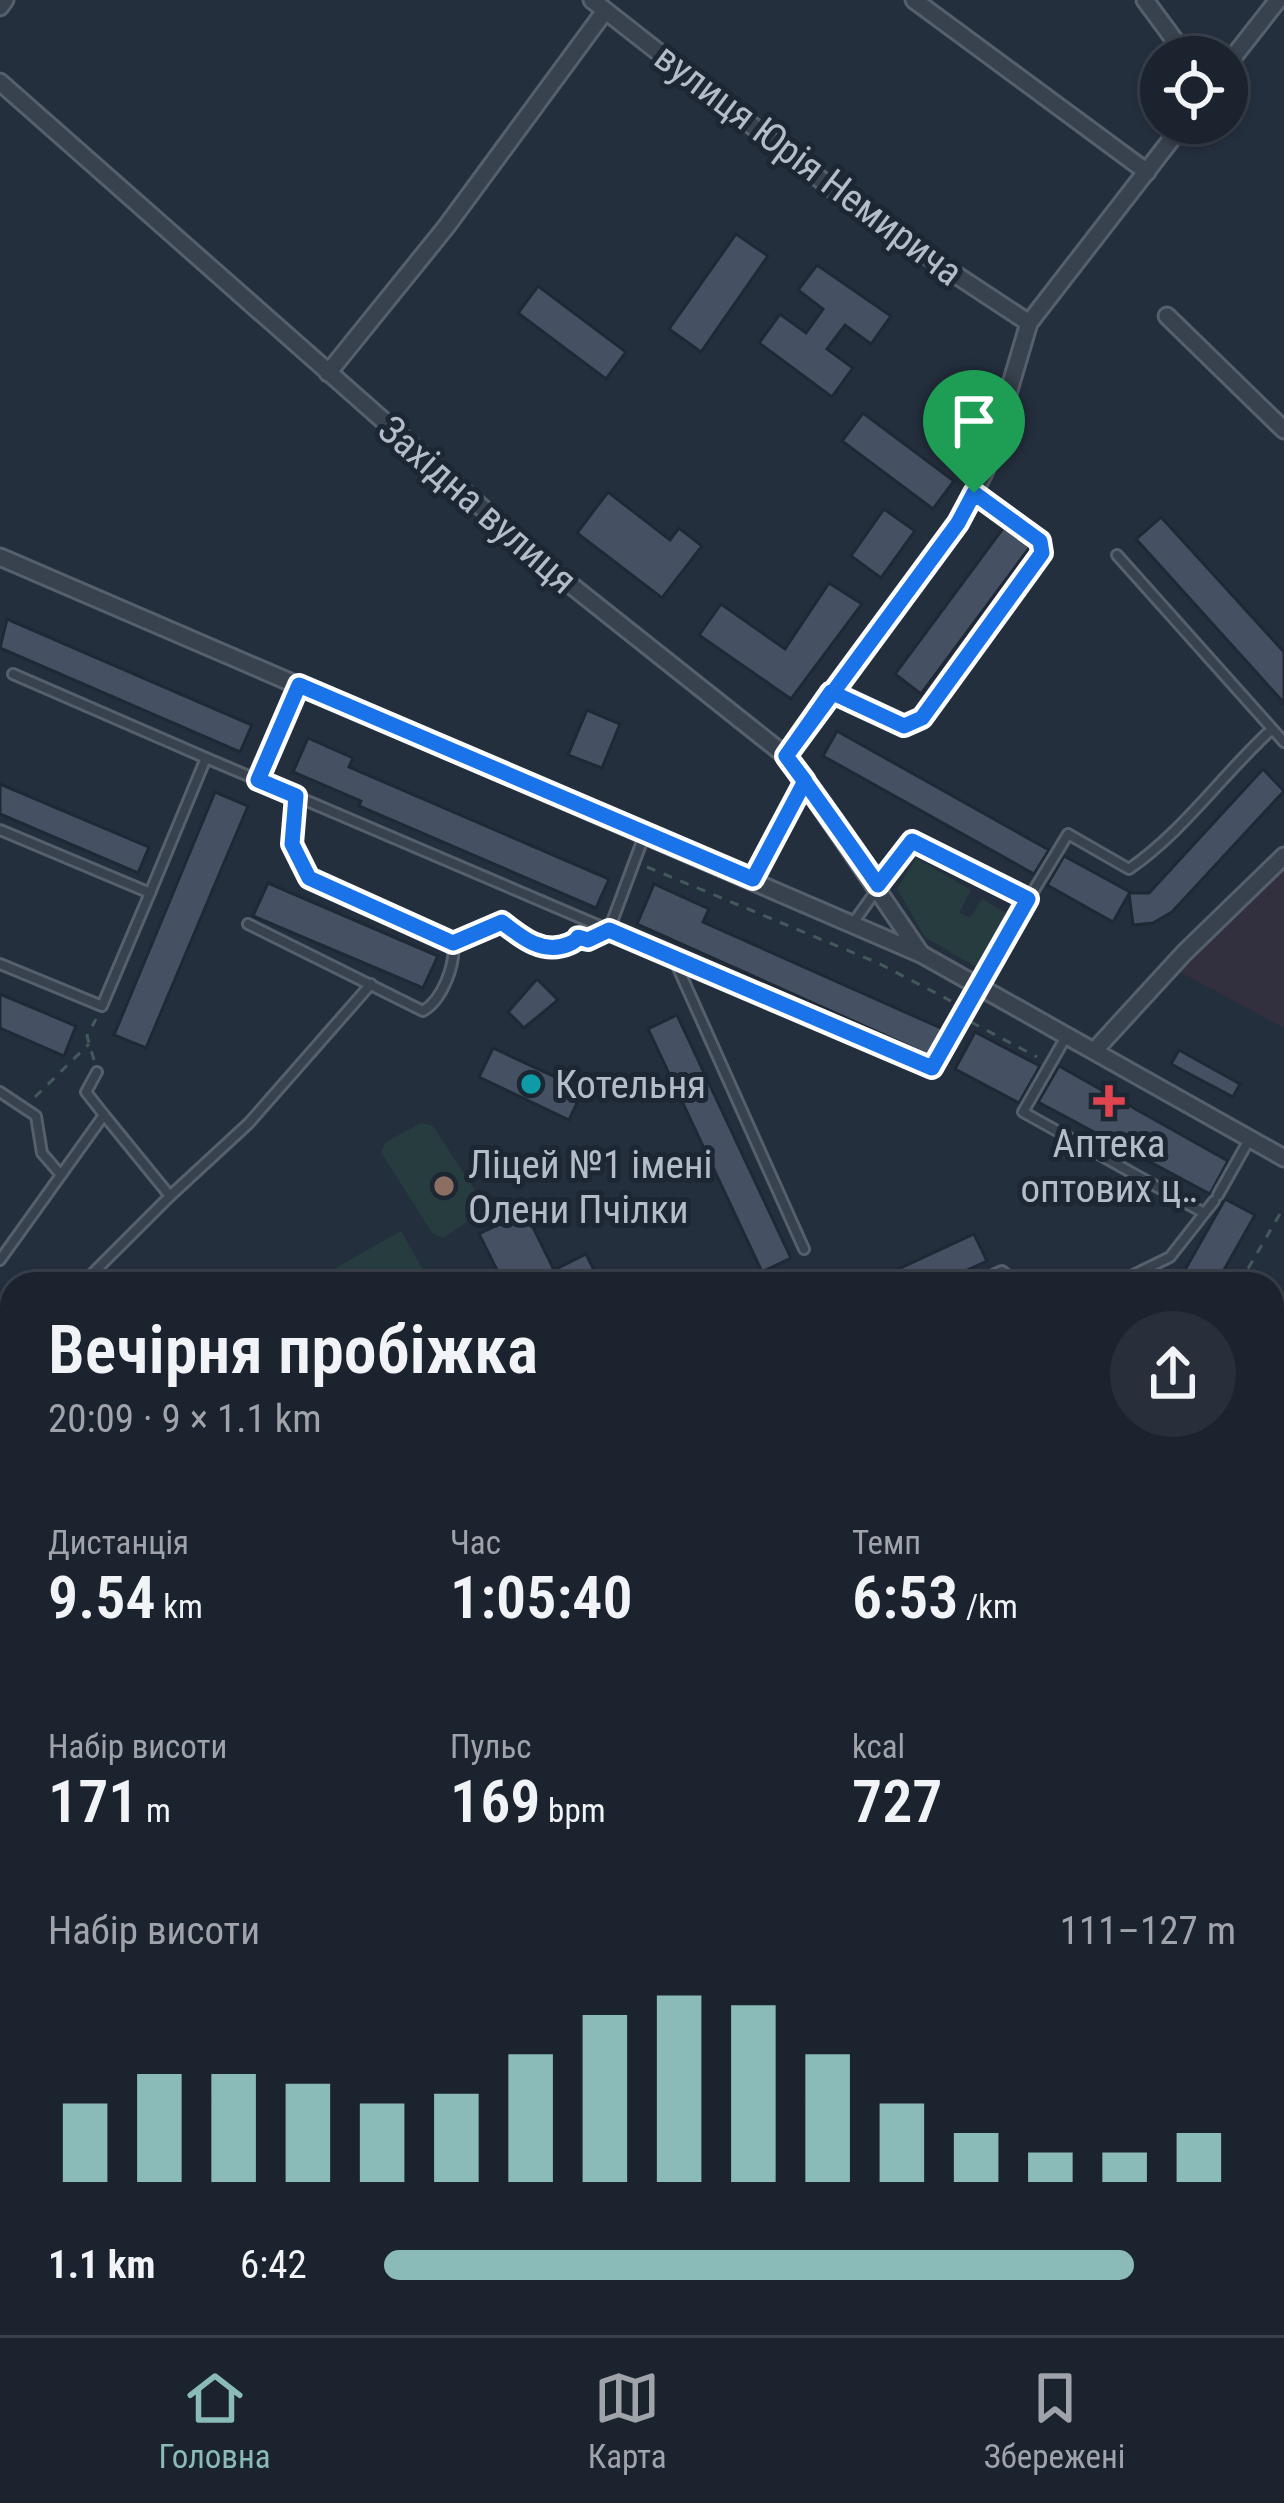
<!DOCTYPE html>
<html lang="uk">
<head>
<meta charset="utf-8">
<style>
	body { margin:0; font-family:"Roboto Condensed",sans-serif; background:#282f3a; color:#f1f3f6; height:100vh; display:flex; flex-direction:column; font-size:45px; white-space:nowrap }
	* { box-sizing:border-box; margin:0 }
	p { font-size:39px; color:#a0a4aa }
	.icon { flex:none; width:66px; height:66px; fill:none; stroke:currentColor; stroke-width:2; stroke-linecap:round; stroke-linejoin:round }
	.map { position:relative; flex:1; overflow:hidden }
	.sheet { position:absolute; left:0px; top:1272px; width:1284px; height:1065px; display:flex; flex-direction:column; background:#1b232e; border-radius:36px 36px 0 0; box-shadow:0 3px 9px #0004,0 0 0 3px #39404a }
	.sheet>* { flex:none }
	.tools { position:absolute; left:1140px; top:36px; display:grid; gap:24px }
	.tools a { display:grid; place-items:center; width:108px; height:108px; border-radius:50%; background:#1b232e; box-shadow:0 3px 9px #0004,0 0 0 3px #39404a; font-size:60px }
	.pin { position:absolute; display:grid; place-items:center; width:102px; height:102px; color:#fff; margin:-123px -51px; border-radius:50% 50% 50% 0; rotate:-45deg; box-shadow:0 0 12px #0007 }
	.pin .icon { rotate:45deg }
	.round { display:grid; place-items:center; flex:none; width:126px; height:126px; border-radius:63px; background:#282f3a }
	.head { display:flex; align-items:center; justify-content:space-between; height:204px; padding:0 48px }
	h1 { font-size:66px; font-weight:600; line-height:90px }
	.metrics { display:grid; grid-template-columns:repeat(3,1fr); gap:18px; height:204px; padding:12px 48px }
	.metrics div { display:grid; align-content:center }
	.metrics b { font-size:60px; font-weight:600 }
	.metrics small { font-size:33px; font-weight:400 }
	.metrics p { font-size:33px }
	.chart { height:336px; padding:24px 48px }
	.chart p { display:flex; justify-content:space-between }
	.chart svg { width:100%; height:216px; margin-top:12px; stroke:#8bbbb9; stroke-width:6 }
	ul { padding:0 48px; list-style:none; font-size:39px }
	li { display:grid; grid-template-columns:192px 144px 1fr; align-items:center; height:90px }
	li i { height:30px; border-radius:15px; background:#8bbbb9 }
	.menu { display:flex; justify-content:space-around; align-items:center; height:168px; border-top:3px solid #39404a; background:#1b232e; font-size:33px; color:#a0a4aa }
	.menu a { display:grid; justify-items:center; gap:6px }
	.menu .selected { color:#8bbbb9 }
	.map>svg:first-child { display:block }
	.medical { fill:#32303f }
	.green { fill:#263c3f }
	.building { fill:#455162; stroke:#1f2835; stroke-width:3 }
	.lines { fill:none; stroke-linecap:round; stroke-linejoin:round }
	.lane-casing { stroke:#565f6c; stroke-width:14 }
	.street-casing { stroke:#565f6c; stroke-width:21 }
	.secondary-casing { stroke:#565f6c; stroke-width:27 }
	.path { stroke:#44595c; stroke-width:3; stroke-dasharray:9 9; stroke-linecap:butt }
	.lane { stroke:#38414e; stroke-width:8 }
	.street { stroke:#38414e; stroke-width:15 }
	.secondary { stroke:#465061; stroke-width:21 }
	.route-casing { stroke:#fff; stroke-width:24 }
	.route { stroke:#1a73e8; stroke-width:15 }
	.culture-dot { fill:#0f9aa8; stroke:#1d2633; stroke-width:4.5 }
	.health-dot { fill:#e0444e; stroke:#1d2633; stroke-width:4.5 }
	.education-dot { fill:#8d6e63; stroke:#1d2633; stroke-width:4.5 }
	.labels { text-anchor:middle; stroke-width:10; stroke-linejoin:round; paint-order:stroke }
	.street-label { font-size:39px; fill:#b4bcc9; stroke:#1d2633 }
	.poi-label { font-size:39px; fill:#b4bcc9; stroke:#1d2633; text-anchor:start }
</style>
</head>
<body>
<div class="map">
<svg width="1284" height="2335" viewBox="0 0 1284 2335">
	<rect width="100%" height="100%" fill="#242f3e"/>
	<polygon class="medical" points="1284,868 1284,1028 1175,969"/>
	<g class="green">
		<polygon points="916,858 971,890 959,913 970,918 982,899 1016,919 983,971 925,937 897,889"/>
		<polygon points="421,1123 433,1126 479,1197 477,1215 443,1238 432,1233 381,1152 386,1142"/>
		<polygon points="401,1231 431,1284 307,1284"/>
		<polygon points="1284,1799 1284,2335 1239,2335 1238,2325 1272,2325 1272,1850"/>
	</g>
	<g class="building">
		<polygon points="736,234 768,256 701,352 669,329"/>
		<polygon points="817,265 891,316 871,344 845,325 827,349 853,368 832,397 759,343 780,314 806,333 823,309 798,290"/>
		<polygon points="538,286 626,352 606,379 518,313"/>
		<polygon points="863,413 954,481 933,509 842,441"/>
		<polygon points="608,492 670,540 679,528 702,546 662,598 577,533"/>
		<polygon points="884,509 915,531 881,578 851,556"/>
		<polygon points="1161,517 1284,652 1284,703 1136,539"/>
		<polygon points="1004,527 1030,547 921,694 895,674"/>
		<polygon points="829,583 862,604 791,699 699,635 721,604 785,649"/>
		<polygon points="7,619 252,725 240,752 0,648"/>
		<polygon points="587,710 620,724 602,768 568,755"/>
		<polygon points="837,731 1049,850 1034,874 823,756"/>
		<polygon points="308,738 353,758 349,767 609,879 596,908 359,806 361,801 293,772"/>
		<polygon points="1263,769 1284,791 1172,912 1153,923 1133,925 1129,893 1149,893"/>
		<polygon points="0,784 149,847 138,873 0,814"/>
		<polygon points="215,792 248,806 146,1048 114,1035"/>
		<polygon points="1064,856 1130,892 1113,922 1047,885"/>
		<polygon points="268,883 438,956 423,988 253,916"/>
		<polygon points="654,884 709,909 703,922 943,1029 929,1055 637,924"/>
		<polygon points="537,979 558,1000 524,1028 508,1012"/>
		<polygon points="0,994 76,1026 64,1056 0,1028"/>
		<polygon points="677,1015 791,1258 762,1272 648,1029"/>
		<polygon points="975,1032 1040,1066 1019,1103 955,1069"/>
		<polygon points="493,1048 583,1090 569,1120 479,1077"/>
		<polygon points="1179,1050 1240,1084 1233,1097 1171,1064"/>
		<polygon points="1059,1066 1228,1161 1210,1194 1038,1102"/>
		<polygon points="1225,1199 1255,1215 1216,1284 1177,1284"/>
		<polygon points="525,1211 554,1270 586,1254 599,1280 479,1284 499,1274 479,1234"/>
		<polygon points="974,1234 987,1261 937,1284 866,1284"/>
	</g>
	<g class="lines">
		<g class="lane-casing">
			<g id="lane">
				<polyline points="1117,555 1284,742"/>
				<polyline points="13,674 206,758"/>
				<polyline points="833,692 905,726 922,719 1042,553 1040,541 974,493"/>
				<polyline points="258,780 932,1068 975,985"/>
				<polyline points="0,830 150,893 206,758 258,780 298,686"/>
				<path d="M853 923 912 841 1028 900 1068 834 1129 869C1184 831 1222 775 1271 730"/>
				<path d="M248 924 423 1011C442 1000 456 965 453 943L445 936 309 878 292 844 296 796"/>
				<polyline points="609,930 644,836"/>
				<polyline points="674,959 804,1249"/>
				<polyline points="0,964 102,1006 150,893"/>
				<polyline points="1067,1035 1023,1112 1204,1213"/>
				<polyline points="97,1072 86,1092 104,1115"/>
				<polyline points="0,1092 36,1116 42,1153 61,1175"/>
				<polyline points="1218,1195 1249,1140"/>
				<polyline points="170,1196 249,1123 371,984"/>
				<polyline points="0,1260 104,1115 170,1196 82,1284"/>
				<polyline points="973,1284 1002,1271 1018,1284"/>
				<polyline points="1115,1284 1170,1257 1214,1201"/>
				<polyline points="0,1366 12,1354"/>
				<polyline points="1272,1480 1284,1497"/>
			</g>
		</g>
		<g class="street-casing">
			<g id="street">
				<polyline points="592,0 871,219 1029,323"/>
				<polyline points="914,0 1147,172"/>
				<polyline points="1145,0 1187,57"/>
				<polyline points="0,7 5,0"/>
				<polyline points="1227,65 1278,0"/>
				<polyline points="0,82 557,574 786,756 921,954"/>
				<polyline points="1167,316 1284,430"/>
				<polyline points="328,373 446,227 605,11"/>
				<polyline points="0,557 921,954 1284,1158"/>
				<polyline points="786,756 958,523 985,471 1029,323 1184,123"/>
				<polyline points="1096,1049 1184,953 1284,856"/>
				<polyline points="0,1407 12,1414"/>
				<polyline points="454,2325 459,2335"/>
				<polyline points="183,2335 197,2325"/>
				<polyline points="889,2335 893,2325"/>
			</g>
		</g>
		<g class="secondary-casing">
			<g id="secondary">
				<polyline points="1272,1328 1284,1322"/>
				<polyline points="0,1897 12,1892"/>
			</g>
		</g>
		<g class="path">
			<polyline points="647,867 878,963 951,1001"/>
			<polyline points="760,867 794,801"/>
			<path d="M466 939 502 923C552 960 546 937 592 938"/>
			<polyline points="983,971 1020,913"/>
			<polyline points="971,1022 1037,1057"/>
			<polyline points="94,1060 87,1036 96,1019"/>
			<polyline points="35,1097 89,1044"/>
			<polyline points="1239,1284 1284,1207"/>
			<polyline points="1272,1365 1284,1359"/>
			<polyline points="0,1924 12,1919"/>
		</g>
		<use href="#lane" class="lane"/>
		<use href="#street" class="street"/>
		<use href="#secondary" class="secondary"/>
	</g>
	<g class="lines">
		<g class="route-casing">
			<path id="route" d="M974 493 958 523 786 756 805 781 753 879 299 685 258 780 296 796 292 844 309 878 453 943 502 922C522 938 543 955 569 944 585 937 570 935 588 940L609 930 932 1068 1028 899 912 841 878 885C848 842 818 799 786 756L831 692 904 726 922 718 1042 553 1040 541 974 493"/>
		</g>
		<use href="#route" class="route"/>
	</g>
	<circle class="culture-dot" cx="531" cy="1084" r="12"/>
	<path class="health-dot" d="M1103 1083h12v12h12v12h-12v12h-12v-12h-12v-12h12z"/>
	<circle class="education-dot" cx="444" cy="1186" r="12"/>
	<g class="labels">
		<g class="street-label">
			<text transform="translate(809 164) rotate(37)" y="14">вулиця Юрія Немирича</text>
			<text transform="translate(478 504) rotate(41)" y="14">Західна вулиця</text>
		</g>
		<g class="poi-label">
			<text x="555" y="1098">Котельня</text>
			<text x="1109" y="1157" text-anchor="middle">Аптека<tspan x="1109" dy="45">оптових ц‥</tspan></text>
			<text x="468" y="1178">Ліцей №1 імені<tspan x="468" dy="45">Олени Пчілки</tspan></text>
		</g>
	</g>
</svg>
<div class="tools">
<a><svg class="icon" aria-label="locate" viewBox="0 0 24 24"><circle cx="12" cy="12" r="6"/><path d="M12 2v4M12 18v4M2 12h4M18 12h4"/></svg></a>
</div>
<div class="pin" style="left:974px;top:493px;background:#1e9e55"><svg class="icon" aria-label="arrive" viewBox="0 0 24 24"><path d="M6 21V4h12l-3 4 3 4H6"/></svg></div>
<section class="sheet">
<div class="head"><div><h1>Вечірня пробіжка</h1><p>20:09 · 9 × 1.1 km</p></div><a class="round"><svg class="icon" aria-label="share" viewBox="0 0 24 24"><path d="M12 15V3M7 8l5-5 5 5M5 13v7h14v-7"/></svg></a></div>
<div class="metrics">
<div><p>Дистанція</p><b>9.54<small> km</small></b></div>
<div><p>Час</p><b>1:05:40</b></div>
<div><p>Темп</p><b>6:53<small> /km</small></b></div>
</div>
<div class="metrics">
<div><p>Набір висоти</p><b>171<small> m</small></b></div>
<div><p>Пульс</p><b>169<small> bpm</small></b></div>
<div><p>kcal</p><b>727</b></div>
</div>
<div class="chart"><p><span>Набір висоти</span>111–127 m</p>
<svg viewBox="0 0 160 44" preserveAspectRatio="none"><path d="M5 44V28M15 44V22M25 44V22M35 44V24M45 44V28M55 44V26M65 44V18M75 44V10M85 44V6M95 44V8M105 44V18M115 44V28M125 44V34M135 44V38M145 44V38M155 44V34"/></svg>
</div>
<ul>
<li><b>1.1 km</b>6:42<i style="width:88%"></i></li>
</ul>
</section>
</div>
<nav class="menu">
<a class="selected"><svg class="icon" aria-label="home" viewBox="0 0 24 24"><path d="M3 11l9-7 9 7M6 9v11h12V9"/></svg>Головна</a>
<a><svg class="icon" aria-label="map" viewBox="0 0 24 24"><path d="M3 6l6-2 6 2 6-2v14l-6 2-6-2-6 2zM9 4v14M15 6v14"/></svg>Карта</a>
<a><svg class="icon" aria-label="saved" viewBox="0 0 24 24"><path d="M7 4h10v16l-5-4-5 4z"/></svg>Збережені</a>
</nav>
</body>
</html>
